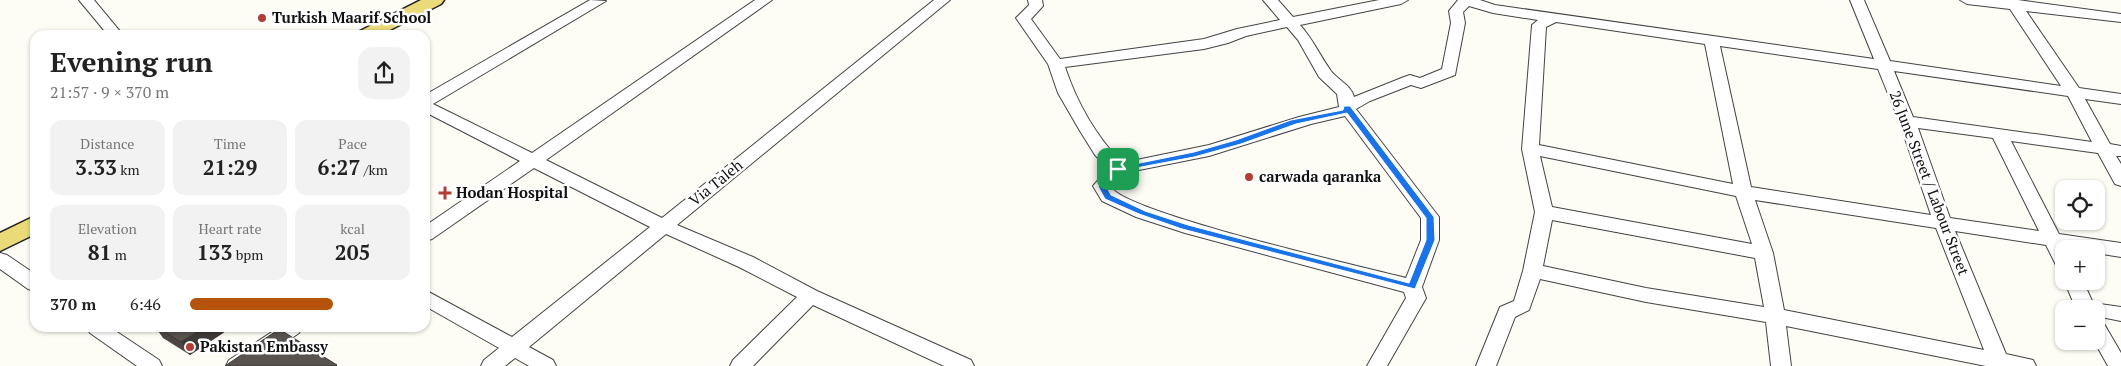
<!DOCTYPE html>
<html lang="en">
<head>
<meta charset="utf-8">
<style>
	body { margin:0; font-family:"PT Serif",serif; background:#f2f2f2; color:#222; height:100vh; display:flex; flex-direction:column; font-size:19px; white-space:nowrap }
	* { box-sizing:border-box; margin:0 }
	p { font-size:16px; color:#767676 }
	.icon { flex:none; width:28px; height:28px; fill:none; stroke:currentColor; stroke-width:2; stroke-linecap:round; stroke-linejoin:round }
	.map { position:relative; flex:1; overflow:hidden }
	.sheet { position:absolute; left:30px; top:30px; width:400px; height:302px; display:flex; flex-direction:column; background:#fff; border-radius:15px; box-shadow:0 1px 4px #0004 }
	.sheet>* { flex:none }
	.fabs { position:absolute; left:2055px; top:180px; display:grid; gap:10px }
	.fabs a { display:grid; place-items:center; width:50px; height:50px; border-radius:10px; background:#fff; box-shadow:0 1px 4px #0004; font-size:25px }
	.pin { position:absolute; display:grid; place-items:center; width:42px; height:42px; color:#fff; margin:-21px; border-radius:10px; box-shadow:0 2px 8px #0006 }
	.round { display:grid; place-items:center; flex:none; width:52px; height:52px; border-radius:15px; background:#f2f2f2 }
	.summary { display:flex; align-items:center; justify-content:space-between; height:85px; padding:0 20px }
	h1 { font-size:28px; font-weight:700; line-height:38px }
	.figures { display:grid; grid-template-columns:repeat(3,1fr); gap:8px; height:85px; padding:5px 20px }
	.figures div { display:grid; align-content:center; border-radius:12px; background:#f2f2f2; text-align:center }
	.figures b { font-size:21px; font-weight:700 }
	.figures small { font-size:14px; font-weight:400 }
	.figures p { font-size:14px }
	ul { padding:0 20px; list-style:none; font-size:16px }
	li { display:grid; grid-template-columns:80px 60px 1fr; align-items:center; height:38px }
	li i { height:12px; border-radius:6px; background:#b45309 }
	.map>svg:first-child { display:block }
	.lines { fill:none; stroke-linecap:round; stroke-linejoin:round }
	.minor-casing { stroke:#434343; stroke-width:2 }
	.major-casing { stroke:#212121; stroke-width:3 }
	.minor { fill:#fff; fill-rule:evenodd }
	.major { fill:#eada79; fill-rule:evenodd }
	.wall { fill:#4c4743 }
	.shaded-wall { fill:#3e3a37 }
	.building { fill:#58534e; stroke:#3e3a37 }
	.route { fill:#1a73e8; stroke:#fff; fill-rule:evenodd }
	.poi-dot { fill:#b23d36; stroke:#fff; stroke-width:2 }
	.labels { text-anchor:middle; stroke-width:5; stroke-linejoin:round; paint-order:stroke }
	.poi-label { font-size:15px; font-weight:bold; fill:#101010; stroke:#fff; text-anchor:start }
	.street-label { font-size:15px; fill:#101010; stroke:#fff }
</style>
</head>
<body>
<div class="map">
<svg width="2121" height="366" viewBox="0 0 2121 366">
	<rect width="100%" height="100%" fill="#fefdf5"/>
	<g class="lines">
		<g class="minor-casing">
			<g id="minor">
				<polygon points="79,0 94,0 123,35 108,35"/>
				<polygon points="590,0 606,1 433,104 532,153 755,0 772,0 546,160 662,218 934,0 950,0 677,225 753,257 817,291 971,360 974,366 944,366 813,305 753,366 730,366 733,360 797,297 739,267 666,234 529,347 553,360 556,366 529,366 515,358 505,366 481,366 484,360 499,348 425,306 425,290 512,337 650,227 534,168 432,239 425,241 425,226 520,161 425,112 425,95"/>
				<path d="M1028 0H1042L1043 6 1031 19 1060 59 1204 39 1237 29 1280 20 1263 0H1278L1293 17 1379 0H1408L1401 4 1300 25C1313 39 1320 56 1331 71 1338 80 1352 86 1354 97L1404 77 1410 75 1420 78 1442 69 1451 23 1449 11 1458 0H1480L1495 5 1874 59 1850 0H1864L1890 61 2061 86 2010 9 1967 4 1960 0H2018L2121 14V22L2026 11 2079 88 2121 94V104L2085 99 2110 144 2121 146V156H2116L2121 164V186L2115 184 2098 153 2011 141 2059 234 2121 243V257L2096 253V249L2066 248 2064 249V269L2057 267 2046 245 1955 231 2006 354 2033 360 2036 366H1986L1786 326 1791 366H1771L1766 322 1646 302 1540 279 1529 310 1515 317 1496 366H1476L1500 307 1514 301 1523 271 1535 212 1522 149 1532 25 1538 20 1493 13 1469 6 1463 12 1465 23 1455 75 1421 88 1411 85 1370 101 1356 109 1439 217V240L1422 287 1426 298 1387 366H1367L1406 298 1404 292 1185 233 1136 217 1102 201 1093 186 1108 169 1095 155 1080 131 1058 93 1048 64 1016 18 1029 5ZM1556 22 1705 44 1733 184 1539 145 1546 27ZM1287 27 1298 40 1319 77 1337 94 1339 107 1299 117 1209 145 1122 163C1096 136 1077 103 1065 67L1204 49 1228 43 1246 36ZM1720 46 1878 69 1899 121 1931 215 1751 187ZM1894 71 2068 96 2092 142 1913 117ZM1345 116 1421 218V240L1406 278C1363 267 1126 213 1111 187L1124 173 1209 156 1311 124ZM1918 128 1993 138 2039 231 1950 218ZM1540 156 1736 196 1752 244 1552 207ZM1755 200 1936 228 1984 350 1784 310 1773 253ZM1552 220 1755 258 1764 307 1646 288 1543 266Z"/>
				<polygon points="0,253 7,255 35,274 35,291 28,289 0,269"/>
				<polygon points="2064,280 2083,281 2093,303 2121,307 2121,321 2096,316 2096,309 2076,309"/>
				<polygon points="2096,320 2103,322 2121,353 2121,366 2108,366 2094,341 2096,341"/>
				<polygon points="87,328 111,328 159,360 162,366 137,366 90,333"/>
				<polygon points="278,328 302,328 299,333 252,366 226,366 229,360"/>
			</g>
		</g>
		<g class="major-casing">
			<g id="major">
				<polygon points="421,0 444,0 441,4 380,35 357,35 360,31"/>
				<polygon points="35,216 35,234 0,251 0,233"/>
			</g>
		</g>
		<use href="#minor" class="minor"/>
		<use href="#major" class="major"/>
	</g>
	<polygon class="wall" points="156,328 228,328 229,329 190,355 163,338"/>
	<polygon class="shaded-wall" points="203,328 228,328 229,329 190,355 181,342"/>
	<g class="building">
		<polygon points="158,328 203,328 181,342"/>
		<polygon points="279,329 337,365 336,366 225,366"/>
	</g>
	<path class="route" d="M1344 106H1350L1434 217 1435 240 1415 289 1182 229 1139 214 1105 199 1098 186 1115 168 1194 152 1236 140 1291 120 1343 110ZM1347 113 1426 218V240L1409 283 1188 225 1145 211 1111 195 1106 186 1120 171 1194 157 1241 144 1296 124Z"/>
	<g class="poi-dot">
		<circle cx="262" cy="18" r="5"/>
		<circle cx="1249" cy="177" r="5"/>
		<path d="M442.5 185.5h5v5h5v5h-5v5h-5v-5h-5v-5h5z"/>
		<circle cx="190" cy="347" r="5"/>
	</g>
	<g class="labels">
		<g class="poi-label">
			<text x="272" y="23">Turkish Maarif School</text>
			<text x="1259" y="182">carwada qaranka</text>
			<text x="456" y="198">Hodan Hospital</text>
			<text x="200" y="352">Pakistan Embassy</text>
		</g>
		<g class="street-label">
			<text transform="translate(716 183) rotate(-39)" y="5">Via Taleh</text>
			<text transform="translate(1929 183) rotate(69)" y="5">26 June Street / Labour Street</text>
		</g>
	</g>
</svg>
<div class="fabs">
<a><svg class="icon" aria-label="locate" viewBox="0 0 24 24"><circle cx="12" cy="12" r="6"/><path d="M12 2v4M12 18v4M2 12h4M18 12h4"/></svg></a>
<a>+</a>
<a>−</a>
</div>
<div class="pin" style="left:1118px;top:169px;background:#1e9e55"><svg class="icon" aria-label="arrive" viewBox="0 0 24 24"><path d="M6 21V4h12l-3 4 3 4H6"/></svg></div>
<section class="sheet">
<div class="summary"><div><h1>Evening run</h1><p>21:57 · 9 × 370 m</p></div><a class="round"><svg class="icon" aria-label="share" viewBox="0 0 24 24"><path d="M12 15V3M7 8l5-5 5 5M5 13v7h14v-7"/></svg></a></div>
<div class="figures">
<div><p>Distance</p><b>3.33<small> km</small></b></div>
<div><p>Time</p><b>21:29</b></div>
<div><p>Pace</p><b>6:27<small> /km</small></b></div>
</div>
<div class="figures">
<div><p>Elevation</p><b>81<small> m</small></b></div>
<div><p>Heart rate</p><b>133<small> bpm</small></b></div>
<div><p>kcal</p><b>205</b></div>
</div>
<ul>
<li><b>370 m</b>6:46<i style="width:65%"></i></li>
</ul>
</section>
</div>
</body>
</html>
